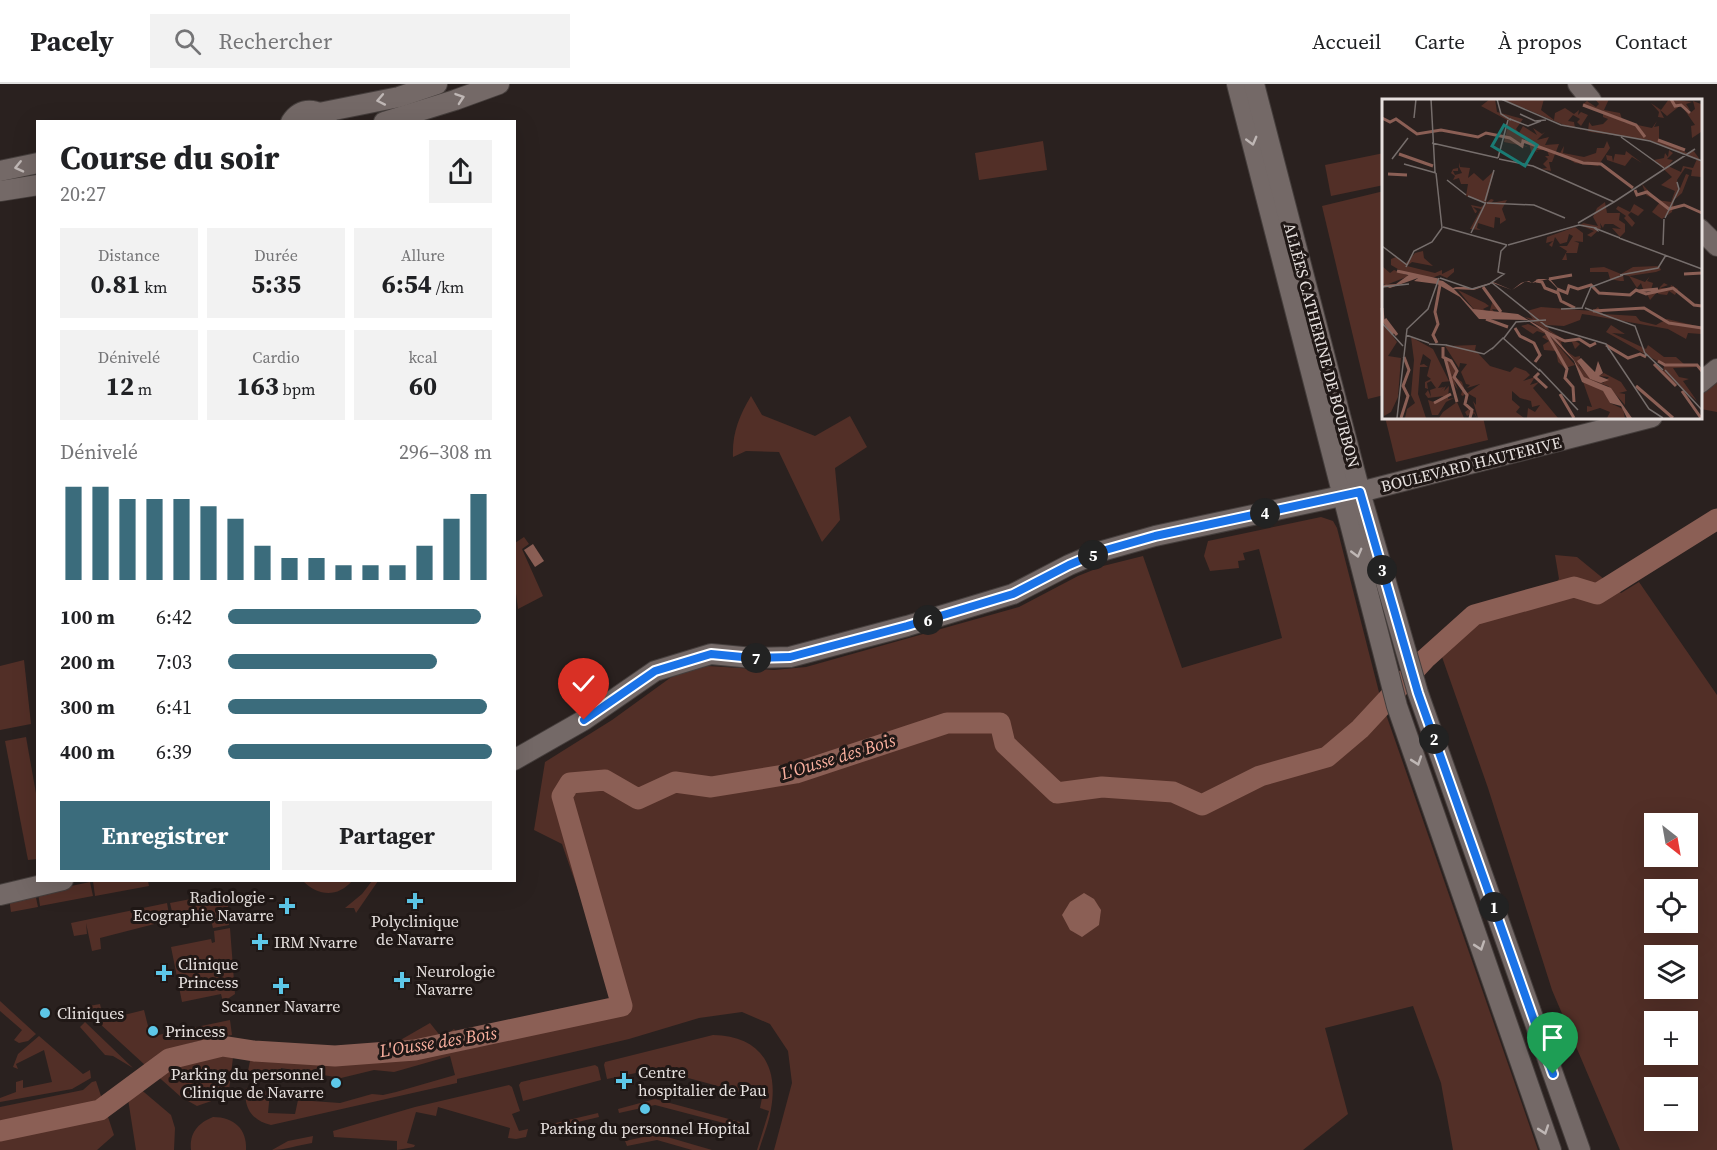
<!DOCTYPE html>
<html lang="fr">
<head>
<meta charset="utf-8">
<style>
	body { margin:0; font-family:"Source Serif 4",serif; background:#f2f2f2; color:#202124; height:100vh; display:flex; flex-direction:column; font-size:22px; white-space:nowrap }
	* { box-sizing:border-box; margin:0 }
	p { font-size:20px; color:#757577 }
	.icon { flex:none; width:33px; height:33px; fill:none; stroke:currentColor; stroke-width:2; stroke-linecap:round; stroke-linejoin:round }
	.map { position:relative; flex:1; overflow:hidden }
	.side { position:absolute; left:36px; top:36px; width:480px; height:762px; display:flex; flex-direction:column; background:#fff; border-radius:0px; box-shadow:0 6px 24px #0002 }
	.side>* { flex:none }
	.needle { width:39px; rotate:149deg }
	.fabs { position:absolute; left:1644px; top:729px; display:grid; gap:12px }
	.fabs a { display:grid; place-items:center; width:54px; height:54px; border-radius:0px; background:#fff; box-shadow:0 6px 24px #0002; font-size:30px }
	.pin { position:absolute; display:grid; place-items:center; width:51px; height:51px; color:#fff; margin:-62px -26px; border-radius:50% 50% 50% 0; rotate:-45deg; box-shadow:0 0 6px #0007 }
	.pin .icon { rotate:45deg }
	.km { position:absolute; width:30px; height:30px; margin:-15px; border-radius:50%; background:#222; color:#fff; font-size:16px; line-height:30px; text-align:center }
	.round { display:grid; place-items:center; flex:none; width:63px; height:63px; border-radius:0px; background:#f2f2f2 }
	.headline { display:flex; align-items:center; justify-content:space-between; height:102px; padding:0 24px }
	h1 { font-size:33px; font-weight:700; line-height:45px }
	.stats { display:grid; grid-template-columns:repeat(3,1fr); gap:9px; height:102px; padding:6px 24px }
	.stats div { display:grid; align-content:center; border-radius:0px; background:#f2f2f2; text-align:center }
	.stats b { font-size:26px; font-weight:700 }
	.stats small { font-size:16px; font-weight:400 }
	.stats p { font-size:16px }
	.chart { height:168px; padding:12px 24px }
	.chart p { display:flex; justify-content:space-between }
	.chart svg { width:100%; height:108px; margin-top:6px; stroke:#3b6c7c; stroke-width:6 }
	.action { display:flex; gap:12px; margin-top:auto; padding:12px 24px }
	.action a { flex:1; height:69px; border-radius:0px; background:#3b6c7c; color:#fff; font-size:24px; font-weight:700; line-height:69px; text-align:center }
	.action a+a { background:#f2f2f2; color:#202124 }
	ul { padding:0 24px; list-style:none; font-size:20px }
	li { display:grid; grid-template-columns:96px 72px 1fr; align-items:center; height:45px }
	li i { height:15px; border-radius:8px; background:#3b6c7c }
	header { display:flex; align-items:center; gap:36px; box-sizing:border-box; height:84px; padding:0 30px; background:#fff; border-bottom:2px solid #e0e0e0 }
	header strong { font-size:28px }
	nav { display:flex; gap:33px; margin-inline-start:auto; font-size:21px }
	.search { width:420px; height:54px; background:#f2f2f2; display:flex; align-items:center; gap:15px; box-sizing:border-box; padding:0 21px; border-radius:0px; color:#757577; font-size:22px }
	.map>svg:first-child { display:block }
	.green { fill:#522f27; fill-rule:evenodd }
	.water { fill:#8b5f55 }
	.lines { fill:none; stroke-linecap:round; stroke-linejoin:round }
	.river { stroke:#8b5f55; stroke-width:21 }
	.secondary-casing { stroke:#453e3c; stroke-width:22 }
	.secondary { stroke:#746967; stroke-width:20 }
	.oneway { stroke:#bfb7b5 }
	.route-casing { stroke:#fff; stroke-width:12 }
	.route { stroke:#1a73e8; stroke-width:8 }
	.poi-dot { fill:#5dc7e8; stroke:#201816; stroke-width:2 }
	.labels { text-anchor:middle; stroke-width:6; stroke-linejoin:round; paint-order:stroke }
	.street-label { font-size:16px; fill:#e7e1df; stroke:#201816 }
	.poi-label { font-size:16px; fill:#e7e1df; stroke:#201816; text-anchor:start }
	.water-label { font-size:18px; font-style:italic; fill:#fab09f; stroke:#201816 }
	.inset-river { fill:none; stroke:#8b5f55; stroke-width:3 }
	.inset-road { fill:none; stroke:#766e6c; stroke-width:1.5 }
	.view { fill:#1a7b74; fill-opacity:0.15; stroke:#1a7b74; stroke-width:3 }
	.inset-edge { fill:none; stroke:#e7e1df; stroke-width:3 }
</style>
</head>
<body>
<header>
<strong>Pacely</strong>
<div class="search"><svg class="icon" aria-label="search" viewBox="0 0 24 24"><circle cx="10" cy="10" r="6"/><path d="M15 15l6 6"/></svg>Rechercher</div>
<nav><a>Accueil</a><a>Carte</a><a>À propos</a><a>Contact</a></nav>
</header>
<div class="map">
<svg width="1717" height="1066" viewBox="0 0 1717 1066">
	<rect width="100%" height="100%" fill="#2a211f"/>
	<g class="green">
		<polygon points="1043,57 1047,86 979,96 975,69"/>
		<polygon points="1384,69 1384,101 1331,112 1325,81"/>
		<polygon points="1384,107 1384,311 1368,315 1322,122"/>
		<polygon points="1717,295 1717,328 1701,325 1700,309"/>
		<path d="M751 312 762 331 815 352 850 332 867 363 835 384 840 436 822 458 779 368 746 367 733 373C732 350 739 332 751 312Z"/>
		<polygon points="1385,333 1483,333 1488,356 1396,378"/>
		<path d="M1321 433 1333 437 1337 444 1381 616 1538 1066H1453L1441 999 1413 922 1325 944 1348 1030 1303 1066H774L792 999 788 967 770 940 742 928 699 934 629 955 457 995V999L271 1041C252 1037 243 1023 246 1004L270 1008 268 1029 295 1030 298 1016 340 1019 372 1010 383 1011 396 1008 455 991 450 972 394 988 374 986 341 994 281 984 279 992 248 987 251 972 332 975 450 966 617 919 562 760 534 746 545 678 612 636 670 594 688 586 708 582 774 586 806 583 1019 523 1078 492 1103 482 1143 472 1182 584 1282 554 1259 465 1243 469 1245 476 1238 477 1239 484 1210 487 1204 472 1208 457Z"/>
		<polygon points="524,453 529,460 522,465 543,512 518,525 515,502 515,459"/>
		<path d="M1555 471 1577 473 1621 509 1639 498 1717 611V1066H1620L1552 906 1488 704 1435 553 1541 518 1559 495ZM1654 740H1688V772H1654ZM1654 806H1688V838H1654ZM1654 872H1688V904H1654ZM1654 938H1688V970H1654ZM1654 1004H1688V1036H1654Z"/>
		<polygon points="24,576 31,640 0,646 0,582"/>
		<polygon points="26,653 37,715 37,775 28,776 5,657"/>
		<polygon points="93,797 148,797 149,802 95,812"/>
		<path d="M303 797H352C337 814 318 812 303 797Z"/>
		<polygon points="372,797 378,797 356,829 354,824 345,824 362,810"/>
		<polygon points="90,798 93,812 40,822 38,809"/>
		<polygon points="227,808 229,841 213,844 210,832 174,836 170,819"/>
		<polygon points="35,809 38,823 11,828 9,814"/>
		<polygon points="167,819 170,836 100,854 101,865 92,867 86,839 87,850 74,852 71,839"/>
		<polygon points="230,844 235,910 223,918 221,910 182,918 171,863 211,855 212,859 215,858 214,847"/>
		<polygon points="0,917 36,950 28,957 19,959 14,956 22,946 0,927"/>
		<path d="M100 920 103 933 110 938 122 936 124 931 144 926 150 950 157 948 158 951 230 936 232 951C199 956 172 961 145 981L98 938 89 922Z"/>
		<polygon points="85,938 133,984 113,972 105,971 80,943"/>
		<polygon points="430,939 442,954 454,945 460,953 416,962 397,958"/>
		<path d="M713 951C759 952 779 980 771 1025 769 1039 763 1053 759 1066H757L769 1027 760 1024 762 1014 655 985 607 995 604 981 605 978Z"/>
		<polygon points="39,952 83,990 90,986 91,994 72,1005 0,1018 0,1014 16,1008 16,998 23,996 23,1004 52,998 44,966 16,980 18,985 13,983 18,970"/>
		<polygon points="222,963 234,965 229,1006 227,1010 223,1013 197,1022 181,1013 153,988 170,976"/>
		<polygon points="595,981 598,983 601,996 523,1017 519,1001 521,998"/>
		<polygon points="96,997 114,1051 97,1066 0,1066 0,1023 83,1006 92,998"/>
		<polygon points="509,1001 512,1003 520,1027 512,1030 519,1047 528,1045 526,1053 516,1055 508,1054 510,1044 438,1023 436,1032 416,1028 407,1059 415,1061 414,1063 397,1066 397,1057 334,1053 333,1047 415,1023"/>
		<polygon points="138,1003 171,1031 175,1044 174,1066 136,1066 128,1015"/>
		<polygon points="655,1015 740,1038 739,1043 655,1021 619,1029 618,1025"/>
		<polygon points="598,1029 599,1033 544,1046 543,1042"/>
		<path d="M213 1033C234 1033 247 1045 246 1066H191C189 1049 198 1039 213 1033Z"/>
		<polygon points="657,1050 712,1066 692,1066 657,1056 627,1062 625,1057"/>
		<path d="M313 1052 312 1059C298 1061 286 1066 272 1066L288 1057Z"/>
	</g>
	<g class="water">
		<polygon points="533,460 544,477 535,483 524,466"/>
		<polygon points="1084,809 1094,815 1101,826 1099,841 1082,853 1070,846 1062,831 1070,818"/>
	</g>
	<g class="lines">
		<polyline class="river" points="0,1047 100,1026 169,975 222,962 254,967 335,972 415,966 622,922 562,712 570,699 605,696 638,715 675,698 711,703 796,689 947,639 1000,639 1005,660 1057,709 1102,703 1173,708 1202,721 1260,692 1327,673 1360,645 1425,575 1474,531 1574,503 1597,510 1717,435"/>
		<g class="secondary-casing">
			<g id="secondary">
				<polyline points="1237,0 1397,622 1551,1066"/>
				<polyline points="1254,0 1360,408 1418,609 1580,1066"/>
				<polyline points="1578,0 1591,16"/>
				<polyline points="319,29 399,13 437,0"/>
				<path d="M291 38C301 23 318 23 327 38"/>
				<polyline points="384,38 455,16 499,0"/>
				<polyline points="0,87 38,79"/>
				<polyline points="0,107 38,101"/>
				<polyline points="1700,145 1717,162"/>
				<polyline points="1700,299 1717,285"/>
				<polyline points="514,676 584,636 655,587 711,570 753,574 790,573 907,542 1013,510 1069,481 1102,467 1155,452 1360,408 1652,333"/>
				<polyline points="0,811 63,796"/>
			</g>
		</g>
		<use href="#secondary" class="secondary"/>
	</g>
	<defs><path id="oneway-chevron" d="M-2-3.5L2.5 0L-2 3.5" fill="none" stroke-width="1.6" stroke-linecap="round" stroke-linejoin="round" transform="scale(1.5)"/></defs>
	<g class="oneway">
		<use href="#oneway-chevron" transform="translate(460 14) rotate(-19)"/>
		<use href="#oneway-chevron" transform="translate(381 16) rotate(169)"/>
		<use href="#oneway-chevron" transform="translate(1252 57) rotate(75)"/>
		<use href="#oneway-chevron" transform="translate(19 83) rotate(167)"/>
		<use href="#oneway-chevron" transform="translate(1357 469) rotate(75)"/>
		<use href="#oneway-chevron" transform="translate(1417 677) rotate(71)"/>
		<use href="#oneway-chevron" transform="translate(1480 862) rotate(71)"/>
		<use href="#oneway-chevron" transform="translate(1544 1046) rotate(71)"/>
	</g>
	<g class="lines">
		<g class="route-casing">
			<polyline id="route" points="584,636 655,587 711,570 753,574 790,573 907,542 1013,510 1069,481 1102,467 1155,452 1360,408 1418,609 1553,990"/>
		</g>
		<use href="#route" class="route"/>
	</g>
	<g class="poi-dot">
		<path d="M412 808h6v6h6v6h-6v6h-6v-6h-6v-6h6z"/>
		<path d="M284 813h6v6h6v6h-6v6h-6v-6h-6v-6h6z"/>
		<path d="M257 849h6v6h6v6h-6v6h-6v-6h-6v-6h6z"/>
		<path d="M161 880h6v6h6v6h-6v6h-6v-6h-6v-6h6z"/>
		<path d="M399 887h6v6h6v6h-6v6h-6v-6h-6v-6h6z"/>
		<path d="M278 893h6v6h6v6h-6v6h-6v-6h-6v-6h6z"/>
		<circle cx="45" cy="929" r="6"/>
		<circle cx="153" cy="947" r="6"/>
		<path d="M621 988h6v6h6v6h-6v6h-6v-6h-6v-6h6z"/>
		<circle cx="336" cy="999" r="6"/>
		<circle cx="645" cy="1025" r="6"/>
	</g>
	<g class="labels">
		<g class="street-label">
			<text transform="translate(1322 261) rotate(75)" y="6">ALLÉES CATHERINE DE BOURBON</text>
			<text transform="translate(1471 380) rotate(-14)" y="6">BOULEVARD HAUTERIVE</text>
		</g>
		<g class="poi-label">
			<text x="274" y="819" text-anchor="end">Radiologie -<tspan x="274" dy="18">Ecographie Navarre</tspan></text>
			<text x="415" y="843" text-anchor="middle">Polyclinique<tspan x="415" dy="18">de Navarre</tspan></text>
			<text x="274" y="864">IRM Nvarre</text>
			<text x="178" y="886">Clinique<tspan x="178" dy="18">Princess</tspan></text>
			<text x="416" y="893">Neurologie<tspan x="416" dy="18">Navarre</tspan></text>
			<text x="281" y="928" text-anchor="middle">Scanner Navarre</text>
			<text x="57" y="935">Cliniques</text>
			<text x="165" y="953">Princess</text>
			<text x="638" y="994">Centre<tspan x="638" dy="18">hospitalier de Pau</tspan></text>
			<text x="324" y="996" text-anchor="end">Parking du personnel<tspan x="324" dy="18">Clinique de Navarre</tspan></text>
			<text x="645" y="1050" text-anchor="middle">Parking du personnel Hopital</text>
		</g>
		<g class="water-label">
			<text transform="translate(838 673) rotate(-17)" y="6">L'Ousse des Bois</text>
			<text transform="translate(438 958) rotate(-9)" y="6">L'Ousse des Bois</text>
		</g>
	</g>
	<g transform="translate(1382 15)">
		<rect width="320" height="320" fill="#2a211f"/>
		<path d="M108 0H113L115 13 141 20 134 30 137 34 141 27 155 36 151 29 160 35 163 33 155 41 167 38 163 46 177 45 170 63H167L169 72 159 70 165 69 161 65 166 60 163 57H167L165 51H154L156 53 153 52 152 48 150 56 147 44 142 42 141 46 146 48 122 43 127 22 99 7ZM120 0H162L159 11 172 21 173 14 183 9 192 15 197 11 196 16 199 13 206 16 199 27 195 23 198 20 191 16 186 22 192 23 193 29 206 32 207 23 210 27 221 25 226 20 221 18V12L200 6 205 2 214 8 217 5 213 0H227L222 11 238 14 241 23 270 29 275 22 272 28 277 27V40L305 54 311 51 319 62 267 41 209 33 182 26ZM287 0 310 3 304 5 308 11 302 9 308 14 313 10 311 2 319 5V33L310 39 309 27 313 26 299 6 285 17 278 11 282 19 276 18 277 13 269 4 279 11ZM225 42 228 49 216 67 193 64 178 54 182 47 181 54 202 58 214 54 215 49H222ZM287 51 291 54 285 60 291 61 286 67 299 73 301 67 311 69 315 60 319 63V78L309 77 310 71 303 69 295 81 297 92 304 75 307 76 300 94 292 101 290 113 280 120 270 113 278 103 264 96 260 85 275 101 289 103 293 92 279 86 290 78 272 61 282 59 283 54 286 58ZM244 52 260 64 250 58 243 67 225 61 224 56 230 57 231 63 233 55 243 56ZM78 63V68L88 69 86 79 92 74 101 82 112 72 104 104 84 97 86 85H79L77 79 71 81 73 77 69 74 71 70 76 69V72H71L73 76 80 74 77 68ZM109 100 112 101 109 104 125 101 120 110 124 121 118 125V119L113 118 112 129 96 124 95 129 99 131 88 130 99 110 91 108 95 112 94 114H93L89 106 99 108ZM223 103 225 114H238L237 121 243 125V133L238 138 230 129 239 130 231 125H223L222 126 221 129 218 124 219 129 209 138 205 136 212 132 198 126 205 122 201 124 216 127 211 118 215 109ZM252 105 262 111 256 117 249 113 246 116 253 124 250 128 242 119 244 117 234 110 236 107 248 113ZM193 128 201 134V143L192 142 197 144 195 154H184L185 161H180L185 152 177 147H185L191 137 187 135 185 143 178 145 173 138 170 148 167 146 171 142 164 144 165 138ZM41 152 42 159 51 167 30 163 25 167 53 174 60 171V175L72 169V173L65 179 58 176 50 179 21 173 9 166V160L14 158 23 165 33 154ZM0 167 8 174 12 171 27 177 4 186 0 184ZM277 167 279 171 274 173 247 177 263 183 268 177 265 182 271 184 269 191 277 190 278 188 282 184 286 186 278 189H288L289 186 296 190 293 196 287 192 285 196 276 195 277 191 268 201 265 195 272 191 261 190 259 184 255 189 247 177 241 176 242 182H238L228 180 226 173H208V169L222 168 239 175 251 168ZM76 191 103 204 107 207 101 210 107 214 111 201 117 211 110 210 116 218 94 213ZM159 208 211 212 216 208 221 215 254 217 258 222 274 226 285 220 319 228V235L306 234 304 240 286 230 207 216 200 215 198 221 182 227 165 226 167 231 181 240H198L192 241 198 245 193 250 190 243H179L181 250 193 258 198 257 197 266 209 280 221 284 227 278 217 277 222 274 239 283 245 292 237 294 243 295V306L226 287 202 279 192 261 181 251 171 235 143 218 151 220 145 212ZM0 222 15 243 6 257 19 259 16 298 9 313 2 317ZM146 225 158 230 169 238 193 266 183 269 176 263 174 252 162 251 161 246 167 242 160 238 164 235 155 232 151 235 139 227ZM229 226 243 235 230 234 264 250 266 246 282 258H294L302 265H313L315 268 291 269 297 278 307 280 301 282 315 302 281 274 282 266 224 233ZM29 238 51 250 67 282 69 275 60 256 69 262 75 274 73 278 80 283 84 295 98 285 85 289 88 286 84 285 79 273 85 265 78 264 77 269 63 247 94 246 93 251 108 267 128 273 133 268 144 272 148 276 141 282 153 278 148 286 157 283 151 289 176 319H145L146 309 153 313 158 306 150 308 149 302 138 299 130 292V301L138 308 134 313 142 319H96L91 302 94 306V299L87 295 84 305 93 314 95 319 92 314 88 319 89 315 85 317 83 313 87 310 83 305 85 297 82 295V296L81 297 79 296 81 288 70 275 76 291 70 282 60 283 56 289 62 288 59 291 64 287 62 292 67 287 66 300 72 299 64 303 56 316H50L46 301 52 303 62 297 46 299 43 295 46 291 49 298 48 291 54 289 49 282 45 284 46 290 43 289V283L49 280 45 277 49 261 41 255 38 266 42 265 46 268H38L36 295 44 319H23L25 310 33 304 29 296 32 261ZM200 280 223 293 228 304 241 310 243 319H225L228 313 218 309 205 313V307L210 308ZM75 303 82 319H57L61 313Z" fill="#522f27"/>
		<path d="M28 175 61 182 71 189 74 188H84L89 190 111 183 130 191 139 184 145 182H147L150 184 156 180H168L180 194 166 180 150 184 144 182 130 191 111 184 92 191 72 190 91 210 136 215 169 234 192 261 202 278 229 289 250 319H245L239 307 228 304 221 292 200 283 192 262 169 238 145 221 97 220 78 198 55 185 32 182 36 179 8 189 0 186 14 185ZM199 259 213 273 216 262 221 274 217 277 227 281 219 284 208 280 195 262Z" fill="#8b5f55"/>
		<path class="inset-river" d="M289 0 293 7 299 6 308 14M201 6 254 26 263 38M0 19 8 23 14 20 35 35 59 31 96 38 104 34 128 39 140 47 141 42 201 64 219 65 251 89M276 41 303 51M17 55 51 67M6 75 25 76M253 91 255 96 265 93 287 110 302 106 320 114M15 172 56 181M302 175 320 174M167 180 190 176M154 182 160 183 163 189 176 194 179 202 193 209M101 188 119 213M175 190 185 194 187 187 196 190 209 186 217 194 248 196 254 191 264 195 291 189 312 206 320 207M256 192 276 190M0 209 1 221 11 235M211 212 262 209 287 224 320 229M3 220 15 236M104 220 126 228M133 229 138 237 152 244 158 256 153 263M164 233 185 270 183 279 191 288 192 303M168 235 183 242 197 240 208 247 214 244M55 244 51 236 56 225 53 213 58 186M224 246 246 259 258 255 264 258M61 248V258L69 262 75 272 72 278 85 296 83 305 90 311 88 319M63 259 75 303M276 262 283 266H315L320 272M272 265 294 287M157 274 153 278 165 289M254 287 291 319M300 292 319 319M178 295 192 319M52 304 69 295M19 319 26 297 21 287 27 271 22 258"/>
		<path class="inset-road" d="M49 0 53 73M115 0 119 15 129 21M119 0 179 26 268 42 320 62M138 15 153 22 164 21M32 19 34 0M128 20 146 27 159 22M239 38 282 69M50 44 116 59M116 59 126 21M10 60 26 39M117 60 151 67 232 103M22 65 54 74M54 74 60 129M65 81 84 96M86 97 103 104M103 102 112 71M232 103 313 50M105 104 152 106 183 119M283 119 297 90 295 83M196 124 232 103M61 128 125 146M215 130 238 139M89 134 104 103M237 139 320 170M126 146 197 126 214 129 215 131 212 129M281 146 282 120M0 147 25 166M24 168 32 152 50 143 60 129M238 176 276 169 284 156M58 179 90 190 107 185 122 175 116 173 119 152 125 146M109 183 164 227 224 245 227 251M0 188 27 185M200 209 209 188 241 176M203 209 253 227 264 257M179 210 201 209M0 224 21 247M24 236 47 244M122 239 134 223 164 221M47 245 65 246M64 246 102 255 112 248M110 250 121 239 158 272M227 250 267 310 281 319M262 253 281 271M157 270 196 311M283 271 320 311M15 319 25 230 46 210 57 179"/>
		<path class="view" d="M122 26 155 46 143 67 110 47Z"/>
		<rect width="320" height="320" class="inset-edge"/>
	</g>
</svg>
<div class="fabs">
<a><svg class="needle" viewBox="-14 -14 28 28"><path d="M0-13l5 13h-10z" fill="#e53935"/><path d="M0 13l5-13h-10z" fill="#757577"/></svg></a>
<a><svg class="icon" aria-label="locate" viewBox="0 0 24 24"><circle cx="12" cy="12" r="6"/><path d="M12 2v4M12 18v4M2 12h4M18 12h4"/></svg></a>
<a><svg class="icon" aria-label="layers" viewBox="0 0 24 24"><path d="M12 4l9 5-9 5-9-5zM3 14l9 5 9-5"/></svg></a>
<a>+</a>
<a>−</a>
</div>
<div class="pin" style="left:1553px;top:990px;background:#1e9e55"><svg class="icon" aria-label="arrive" viewBox="0 0 24 24"><path d="M6 21V4h12l-3 4 3 4H6"/></svg></div>
<div class="pin" style="left:584px;top:636px;background:#d93025"><svg class="icon" aria-label="check" viewBox="0 0 24 24"><path d="M5 12l5 5 9-10"/></svg></div>
<b class="km" style="left:1494px;top:823px">1</b>
<b class="km" style="left:1434px;top:655px">2</b>
<b class="km" style="left:1382px;top:486px">3</b>
<b class="km" style="left:1265px;top:429px">4</b>
<b class="km" style="left:1093px;top:471px">5</b>
<b class="km" style="left:928px;top:536px">6</b>
<b class="km" style="left:756px;top:574px">7</b>
<section class="side">
<div class="headline"><div><h1>Course du soir</h1><p>20:27</p></div><a class="round"><svg class="icon" aria-label="share" viewBox="0 0 24 24"><path d="M12 15V3M7 8l5-5 5 5M5 13v7h14v-7"/></svg></a></div>
<div class="stats">
<div><p>Distance</p><b>0.81<small> km</small></b></div>
<div><p>Durée</p><b>5:35</b></div>
<div><p>Allure</p><b>6:54<small> /km</small></b></div>
</div>
<div class="stats">
<div><p>Dénivelé</p><b>12<small> m</small></b></div>
<div><p>Cardio</p><b>163<small> bpm</small></b></div>
<div><p>kcal</p><b>60</b></div>
</div>
<div class="chart"><p><span>Dénivelé</span>296–308 m</p>
<svg viewBox="0 0 160 44" preserveAspectRatio="none"><path d="M5 44V6M15 44V6M25 44V11M35 44V11M45 44V11M55 44V14M65 44V19M75 44V30M85 44V35M95 44V35M105 44V38M115 44V38M125 44V38M135 44V30M145 44V19M155 44V9"/></svg>
</div>
<ul>
<li><b>100 m</b>6:42<i style="width:96%"></i></li>
<li><b>200 m</b>7:03<i style="width:79%"></i></li>
<li><b>300 m</b>6:41<i style="width:98%"></i></li>
<li><b>400 m</b>6:39<i style="width:100%"></i></li>
</ul>
<div class="action"><a>Enregistrer</a><a>Partager</a></div>
</section>
</div>
</body>
</html>
